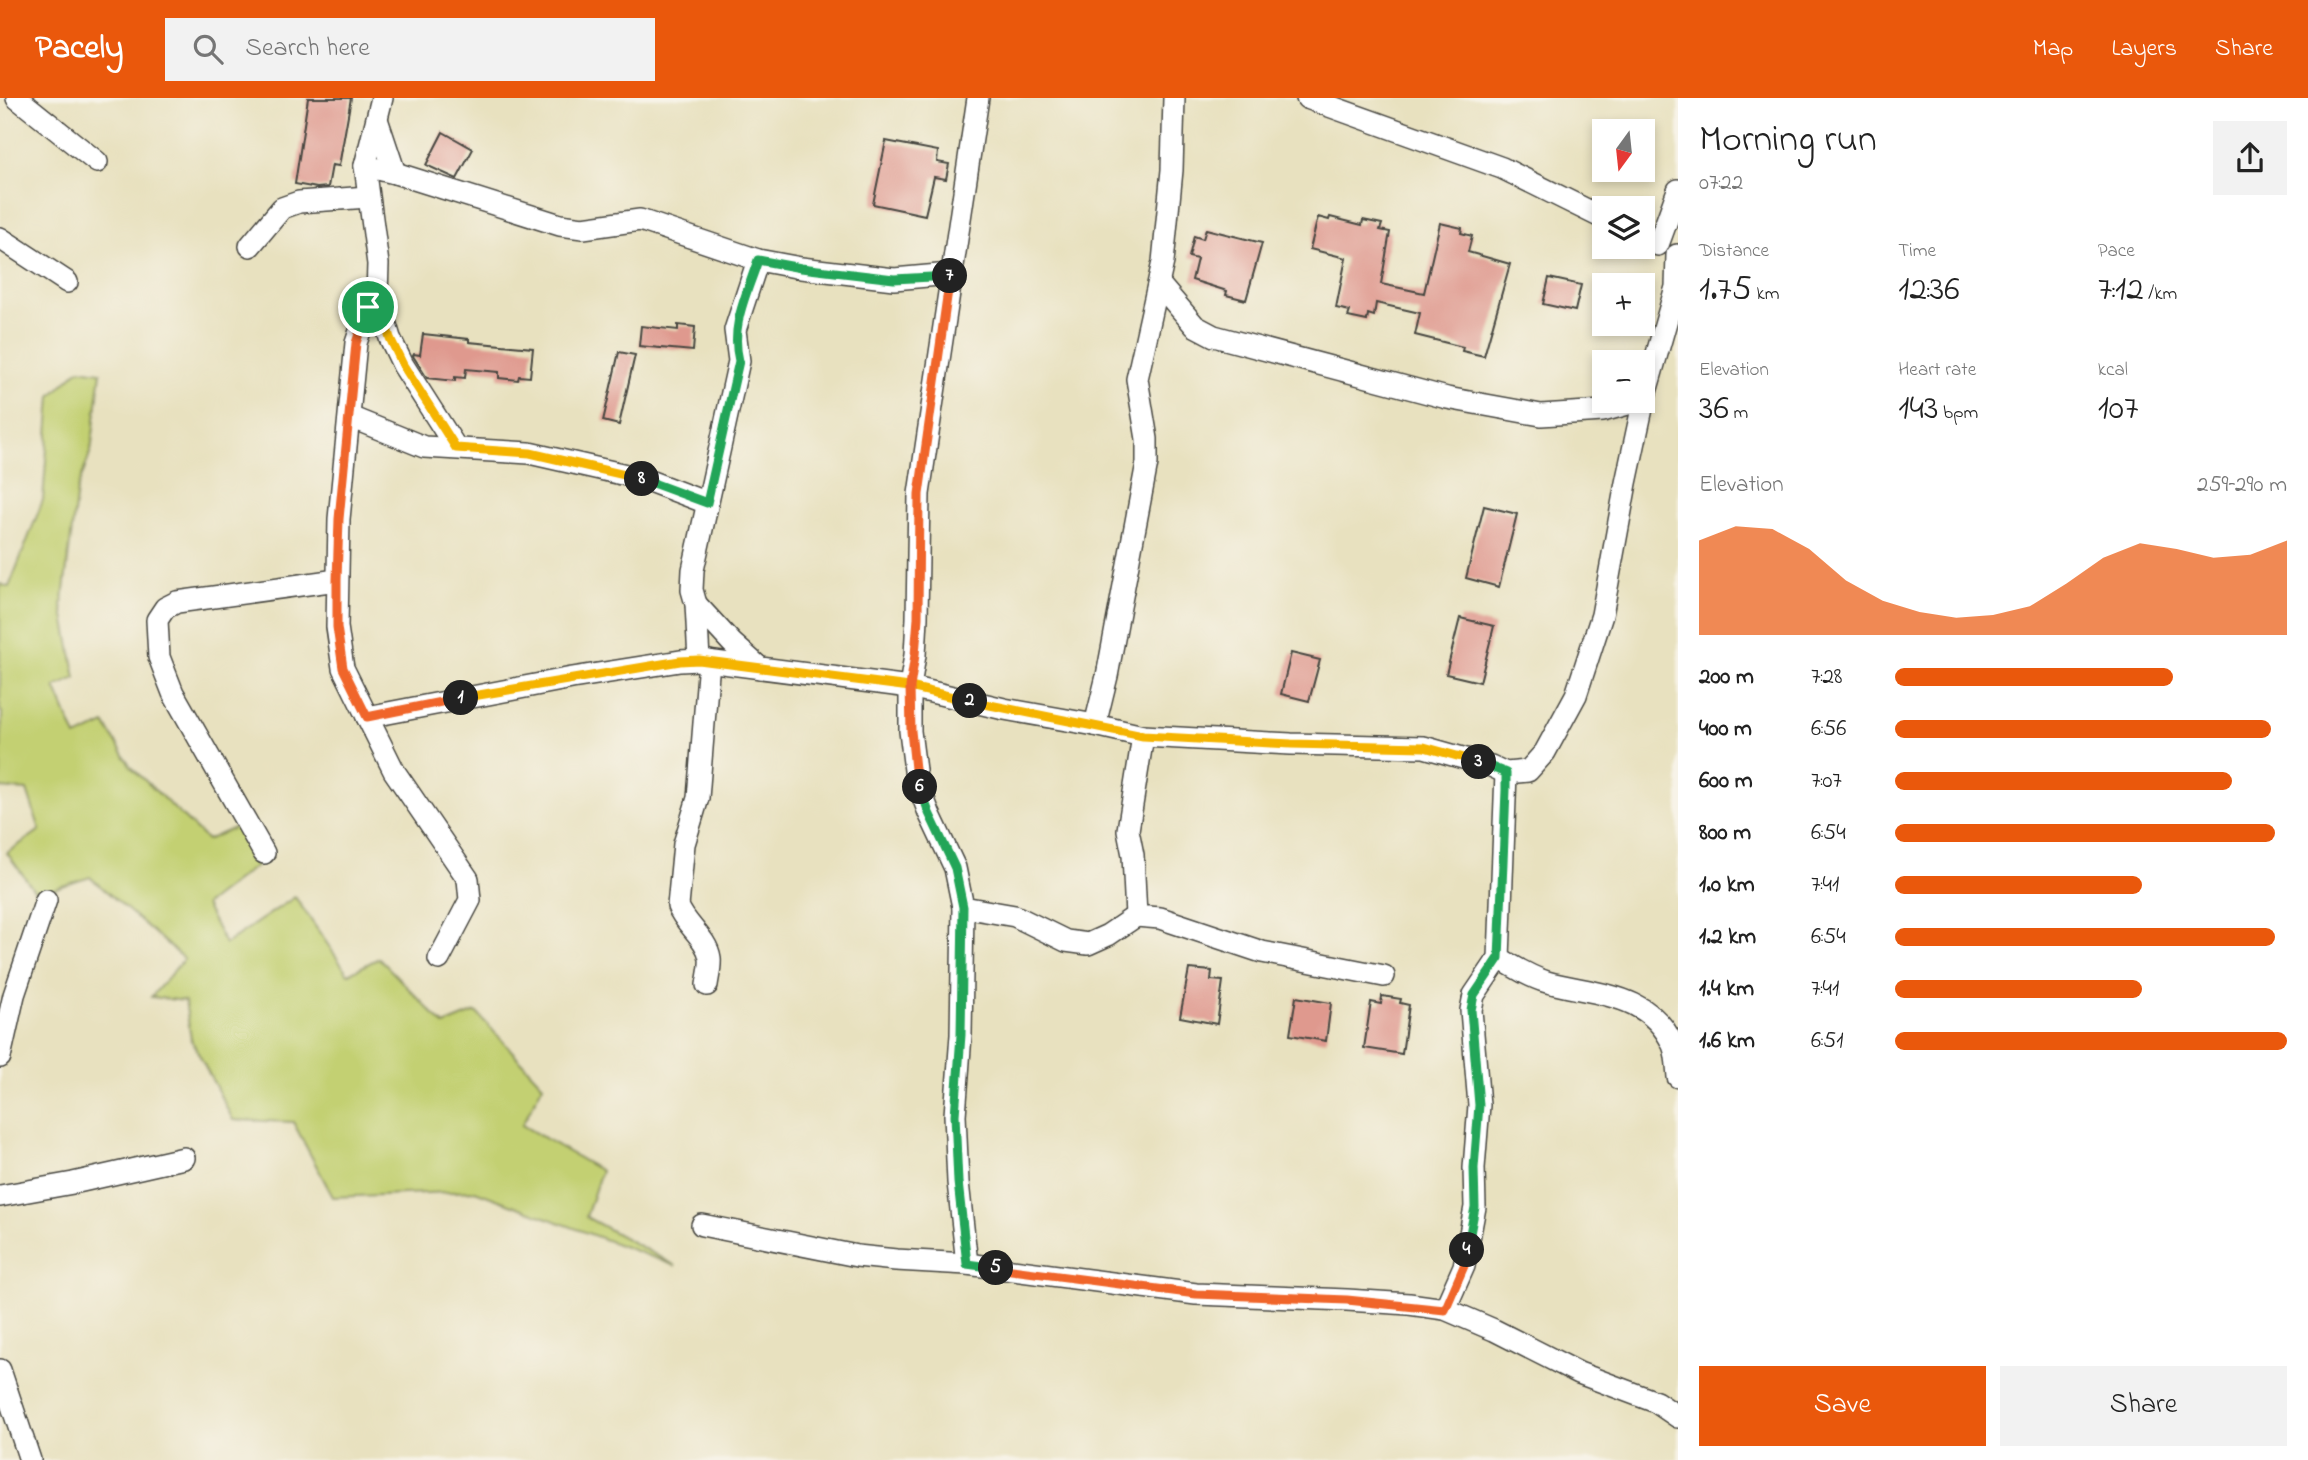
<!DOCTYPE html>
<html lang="en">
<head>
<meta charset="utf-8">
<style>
	body { margin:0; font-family:"Indie Flower",sans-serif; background:#f2f2f2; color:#222; height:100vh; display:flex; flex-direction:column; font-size:26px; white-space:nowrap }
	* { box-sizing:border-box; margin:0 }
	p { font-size:23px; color:#767676 }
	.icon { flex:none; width:38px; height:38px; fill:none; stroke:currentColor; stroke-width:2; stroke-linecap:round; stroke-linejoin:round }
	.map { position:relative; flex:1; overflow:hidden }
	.drawer { display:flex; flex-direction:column; background:#fff; width:630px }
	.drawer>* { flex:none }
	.needle { width:46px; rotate:195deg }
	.controls { position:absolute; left:1592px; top:21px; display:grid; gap:14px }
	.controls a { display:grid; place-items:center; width:63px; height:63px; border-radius:0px; background:#fff; box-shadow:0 4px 10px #0003; font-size:35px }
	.pin { position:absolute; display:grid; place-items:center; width:60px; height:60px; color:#fff; margin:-30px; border:4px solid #fff; border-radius:50%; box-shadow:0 2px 7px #0007 }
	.km { position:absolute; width:35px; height:35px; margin:-18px; border-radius:50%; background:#222; color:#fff; font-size:19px; line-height:35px; text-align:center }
	.round { display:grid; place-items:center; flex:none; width:74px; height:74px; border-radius:0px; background:#f2f2f2 }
	.head { display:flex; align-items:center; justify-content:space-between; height:119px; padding:0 21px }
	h1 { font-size:38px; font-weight:600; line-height:52px }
	.stats { display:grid; grid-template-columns:repeat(3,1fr); gap:10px; height:119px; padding:7px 21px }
	.stats div { display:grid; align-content:center }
	.stats b { font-size:35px; font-weight:600 }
	.stats small { font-size:19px; font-weight:400 }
	.stats p { font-size:19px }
	.chart { height:196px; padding:14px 21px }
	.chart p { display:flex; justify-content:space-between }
	.chart svg { width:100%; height:126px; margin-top:7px; fill:#ea580c; opacity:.7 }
	.action { display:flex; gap:14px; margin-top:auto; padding:14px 21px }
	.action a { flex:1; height:80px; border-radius:0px; background:#ea580c; color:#fff; font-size:28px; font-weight:600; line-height:80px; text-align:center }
	.action a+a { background:#f2f2f2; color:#222 }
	ul { padding:0 21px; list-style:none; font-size:23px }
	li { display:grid; grid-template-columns:112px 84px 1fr; align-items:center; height:52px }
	li i { height:18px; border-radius:9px; background:#ea580c }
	header { display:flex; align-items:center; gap:42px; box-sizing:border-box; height:98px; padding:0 35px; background:#ea580c; color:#fff }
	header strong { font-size:33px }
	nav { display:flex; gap:38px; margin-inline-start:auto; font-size:24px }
	.search { width:490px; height:63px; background:#f2f2f2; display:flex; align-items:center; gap:18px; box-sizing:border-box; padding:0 24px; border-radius:0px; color:#767676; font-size:26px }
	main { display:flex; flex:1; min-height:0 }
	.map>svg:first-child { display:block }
	.green { fill:#c3d072; stroke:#777e4e; stroke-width:2 }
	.building { fill:#df998e }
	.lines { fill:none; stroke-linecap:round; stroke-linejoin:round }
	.minor-casing { stroke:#474641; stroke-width:24 }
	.minor { stroke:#fff; stroke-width:21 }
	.split-1-casing { stroke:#fff; stroke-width:14 }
	.split-2-casing { stroke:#fff; stroke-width:14 }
	.split-3-casing { stroke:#fff; stroke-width:14 }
	.split-4-casing { stroke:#fff; stroke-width:14 }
	.split-5-casing { stroke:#fff; stroke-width:14 }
	.split-6-casing { stroke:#fff; stroke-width:14 }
	.split-7-casing { stroke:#fff; stroke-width:14 }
	.split-8-casing { stroke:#fff; stroke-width:14 }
	.split-9-casing { stroke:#fff; stroke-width:14 }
	.split-1 { stroke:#f0652b; stroke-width:9 }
	.split-2 { stroke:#f5b400; stroke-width:9 }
	.split-3 { stroke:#f5b400; stroke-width:9 }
	.split-4 { stroke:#22a559; stroke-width:9 }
	.split-5 { stroke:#f0652b; stroke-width:9 }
	.split-6 { stroke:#22a559; stroke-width:9 }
	.split-7 { stroke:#f0652b; stroke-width:9 }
	.split-8 { stroke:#22a559; stroke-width:9 }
	.split-9 { stroke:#f5b400; stroke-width:9 }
</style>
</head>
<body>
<header>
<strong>Pacely</strong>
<div class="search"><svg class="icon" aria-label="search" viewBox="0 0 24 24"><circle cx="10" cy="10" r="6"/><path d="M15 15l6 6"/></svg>Search here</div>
<nav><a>Map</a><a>Layers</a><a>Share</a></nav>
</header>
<main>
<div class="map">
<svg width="1678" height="1362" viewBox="0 0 1678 1362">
	<rect width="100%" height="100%" fill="#f7f3e8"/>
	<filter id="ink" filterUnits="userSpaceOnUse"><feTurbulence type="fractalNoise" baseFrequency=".0143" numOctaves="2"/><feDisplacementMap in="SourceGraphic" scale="14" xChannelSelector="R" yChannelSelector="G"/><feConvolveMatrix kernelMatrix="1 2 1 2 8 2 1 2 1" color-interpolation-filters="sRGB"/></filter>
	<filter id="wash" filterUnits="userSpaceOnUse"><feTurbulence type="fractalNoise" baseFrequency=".00686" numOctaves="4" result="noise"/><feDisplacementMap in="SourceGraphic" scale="28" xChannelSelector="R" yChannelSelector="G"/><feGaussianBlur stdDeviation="1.57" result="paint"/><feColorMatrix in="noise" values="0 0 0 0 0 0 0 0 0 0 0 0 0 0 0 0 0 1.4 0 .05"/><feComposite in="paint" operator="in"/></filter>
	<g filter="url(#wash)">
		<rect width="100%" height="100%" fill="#e8e1bf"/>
		<polygon class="green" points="79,271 101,274 91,353 77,392 62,508 76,580 55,589 76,639 105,626 131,669 207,742 236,729 258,766 205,807 225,846 295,799 348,876 379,860 444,927 476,914 543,987 522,1027 601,1073 586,1119 676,1168 475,1093 333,1099 293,1024 233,1022 191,941 185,903 151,899 184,861 90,779 37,796 7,755 40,732 27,692 0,690 2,614 0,613 0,486 9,489 43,402 51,298"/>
		<g id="blocks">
			<g class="building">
				<polygon points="308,0 351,0 339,68 332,67 328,89 317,90 295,86"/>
				<polygon points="443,34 473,51 457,81 426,67"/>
				<polygon points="886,43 938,53 937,64 949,66 946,81 934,79 925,117 873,106"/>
				<polygon points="1318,119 1329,122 1330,119 1362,127 1363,122 1382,126 1380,132 1390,134 1381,186 1424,195 1440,125 1462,130 1461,135 1472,138 1468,154 1510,166 1484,258 1462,253 1463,249 1415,237 1420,215 1376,205 1374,218 1368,216 1367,223 1348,219 1350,213 1336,210 1346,160 1310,151"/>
				<polygon points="1206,131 1262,145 1246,202 1226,197 1227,193 1192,182 1197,161 1189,159 1194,138 1203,141"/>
				<polygon points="1549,180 1581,187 1575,213 1543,206"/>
				<polygon points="678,227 695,229 693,253 639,248 641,228 678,232"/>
				<polygon points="423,236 469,241 469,244 533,250 530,279 519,278 518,282 499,280 499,274 466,271 465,280 455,279 455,283 427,280 413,258 414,256 420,257"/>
				<polygon points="619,254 635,257 619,327 603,323"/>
				<polygon points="1484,408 1517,416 1499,489 1466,480"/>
				<polygon points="1460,520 1494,528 1480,584 1446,576"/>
				<polygon points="1291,555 1320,562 1309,603 1281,596"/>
				<polygon points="1189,871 1212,873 1211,882 1223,883 1217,926 1180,919"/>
				<polygon points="1382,898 1401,901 1400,905 1409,907 1402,956 1364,950 1371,904 1381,906"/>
				<polygon points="1296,899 1331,905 1326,943 1290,937"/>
			</g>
		</g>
	</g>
	<g filter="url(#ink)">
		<use href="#blocks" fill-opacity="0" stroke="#474641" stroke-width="2"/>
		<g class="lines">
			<g class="minor-casing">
				<g id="minor">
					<polyline points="17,0 97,64"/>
					<polyline points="382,0 365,68 378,166 377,197 368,209 356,245 339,421 337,529 343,570 394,673 468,781 470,802 439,861"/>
					<polyline points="1307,0 1502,70 1605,121"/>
					<polyline points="377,21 395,75"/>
					<polyline points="365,68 395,75 560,127 583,130 640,122 758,162 735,232 739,263 693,472 692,492 696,506 699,562"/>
					<polyline points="0,140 67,184"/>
					<polyline points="1658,147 1678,92"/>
					<polyline points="250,148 282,110 299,104 368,99"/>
					<polyline points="758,162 801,170 894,181 950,176"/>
					<polyline points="1160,187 1195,228 1214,238 1447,300 1541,317 1603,313 1639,303"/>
					<polyline points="377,197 390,240 403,267 456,350"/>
					<polyline points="350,319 424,349 529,355 644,381 707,405"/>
					<polyline points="696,506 732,545 760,570"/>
					<polyline points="367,619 572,580 680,563 699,562 910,589 1004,611 1095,627 1143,638 1291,646 1424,649 1491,668 1506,675 1528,673 1545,654 1576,597 1602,517 1626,385 1644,301 1676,189 1677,157"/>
					<polyline points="1095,627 1107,578 1147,365 1147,341 1137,281 1163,164 1172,72 1174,0"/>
					<polyline points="1143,638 1128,732 1133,757 1136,818 1160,820 1262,854 1384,878"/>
					<polyline points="264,755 173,595 159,559 157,522 165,510 177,504 337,482"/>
					<polyline points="963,809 1015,818 1066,843 1088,846 1108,837 1136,818"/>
					<path d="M1499 860C1514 869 1530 879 1547 884 1594 897 1650 894 1673 947 1677 956 1677 969 1678 979"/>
					<path d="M707 887C708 879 711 869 710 860 707 840 685 827 678 808L684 746 698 700 709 563"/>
					<polyline points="0,959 14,897 46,802"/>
					<polyline points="0,1098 73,1085 184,1060"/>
					<polyline points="702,1127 857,1158 896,1162 967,1166 1196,1196 1347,1202 1409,1206 1445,1211 1494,1232 1579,1275 1656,1304 1678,1319"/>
					<polyline points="967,1166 958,1084 955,1017 961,937 963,809 955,770 929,715 916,680 910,633 910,589 915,557 917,520 919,396 978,0"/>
					<polyline points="1445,1211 1464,1168 1475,1109 1474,1070 1479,1007 1471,912 1474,897 1499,860 1506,675"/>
					<polyline points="0,1272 30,1362"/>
				</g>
			</g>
			<use href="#minor" class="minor"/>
		</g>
	</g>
	<g class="lines" filter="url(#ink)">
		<g class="split-1-casing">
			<polyline id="split-1" points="368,209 356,245 339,421 337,482 337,529 343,570 367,619 461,600"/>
		</g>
		<g class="split-2-casing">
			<polyline id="split-2" points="461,600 680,563 699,562 910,589 970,603"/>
		</g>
		<g class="split-3-casing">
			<polyline id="split-3" points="970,603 1143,638 1291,646 1424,649 1479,664"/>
		</g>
		<g class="split-4-casing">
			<polyline id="split-4" points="1467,1152 1475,1109 1474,1070 1479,1007 1471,912 1474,897 1499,860 1506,692 1506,675 1479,664"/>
		</g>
		<g class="split-5-casing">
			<polyline id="split-5" points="996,1170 1196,1196 1347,1202 1445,1212 1464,1168 1467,1152"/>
		</g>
		<g class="split-6-casing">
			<polyline id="split-6" points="920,689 929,715 955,770 963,809 961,937 955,1017 958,1084 967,1166 996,1170"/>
		</g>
		<g class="split-7-casing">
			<polyline id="split-7" points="920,689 916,680 911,633 910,589 915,557 918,520 919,396 950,178"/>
		</g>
		<g class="split-8-casing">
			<path id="split-8" d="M642 381 707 405 739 263C730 227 747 196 758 162L801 170 894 181 950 178"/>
		</g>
		<g class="split-9-casing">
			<polyline id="split-9" points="368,209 377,197 390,240 403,267 456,350 530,355 642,381"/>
		</g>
		<use href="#split-1" class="split-1"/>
		<use href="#split-2" class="split-2"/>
		<use href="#split-3" class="split-3"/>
		<use href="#split-4" class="split-4"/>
		<use href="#split-5" class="split-5"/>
		<use href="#split-6" class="split-6"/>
		<use href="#split-7" class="split-7"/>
		<use href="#split-8" class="split-8"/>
		<use href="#split-9" class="split-9"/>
	</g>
</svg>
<div class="controls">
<a><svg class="needle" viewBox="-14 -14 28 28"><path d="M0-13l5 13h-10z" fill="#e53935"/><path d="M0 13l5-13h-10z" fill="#767676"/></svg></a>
<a><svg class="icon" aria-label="layers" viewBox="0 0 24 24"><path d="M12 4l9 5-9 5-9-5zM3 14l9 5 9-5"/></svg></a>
<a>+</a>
<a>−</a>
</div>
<div class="pin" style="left:368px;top:209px;background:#1e9e55"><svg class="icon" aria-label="arrive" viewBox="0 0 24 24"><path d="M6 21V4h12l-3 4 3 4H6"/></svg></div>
<b class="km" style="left:461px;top:600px">1</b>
<b class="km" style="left:970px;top:603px">2</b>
<b class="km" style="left:1479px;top:664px">3</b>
<b class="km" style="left:1467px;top:1152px">4</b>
<b class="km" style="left:996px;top:1170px">5</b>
<b class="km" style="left:920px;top:689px">6</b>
<b class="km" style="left:950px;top:178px">7</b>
<b class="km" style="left:642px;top:381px">8</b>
</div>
<section class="drawer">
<div class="head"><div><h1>Morning run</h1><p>07:22</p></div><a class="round"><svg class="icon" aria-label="share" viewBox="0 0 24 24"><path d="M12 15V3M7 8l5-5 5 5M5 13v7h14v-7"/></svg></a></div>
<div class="stats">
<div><p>Distance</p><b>1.75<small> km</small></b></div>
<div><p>Time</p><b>12:36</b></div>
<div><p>Pace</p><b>7:12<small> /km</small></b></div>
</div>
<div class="stats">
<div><p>Elevation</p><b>36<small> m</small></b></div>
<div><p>Heart rate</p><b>143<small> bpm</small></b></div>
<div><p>kcal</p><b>107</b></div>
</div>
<div class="chart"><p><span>Elevation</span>259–290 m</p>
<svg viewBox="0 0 160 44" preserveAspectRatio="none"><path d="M0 44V11L10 6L20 7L30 14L40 25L50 32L60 36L70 38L80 37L90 34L100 26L110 17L120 12L130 14L140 17L150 16L160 11V44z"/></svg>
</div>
<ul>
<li><b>200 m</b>7:28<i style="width:71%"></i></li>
<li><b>400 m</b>6:56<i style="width:96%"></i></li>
<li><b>600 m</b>7:07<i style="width:86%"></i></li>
<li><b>800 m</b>6:54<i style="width:97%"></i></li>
<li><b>1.0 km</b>7:41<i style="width:63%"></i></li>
<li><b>1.2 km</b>6:54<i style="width:97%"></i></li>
<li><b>1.4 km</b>7:41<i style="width:63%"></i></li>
<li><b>1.6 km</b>6:51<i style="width:100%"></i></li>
</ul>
<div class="action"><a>Save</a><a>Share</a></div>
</section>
</main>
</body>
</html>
